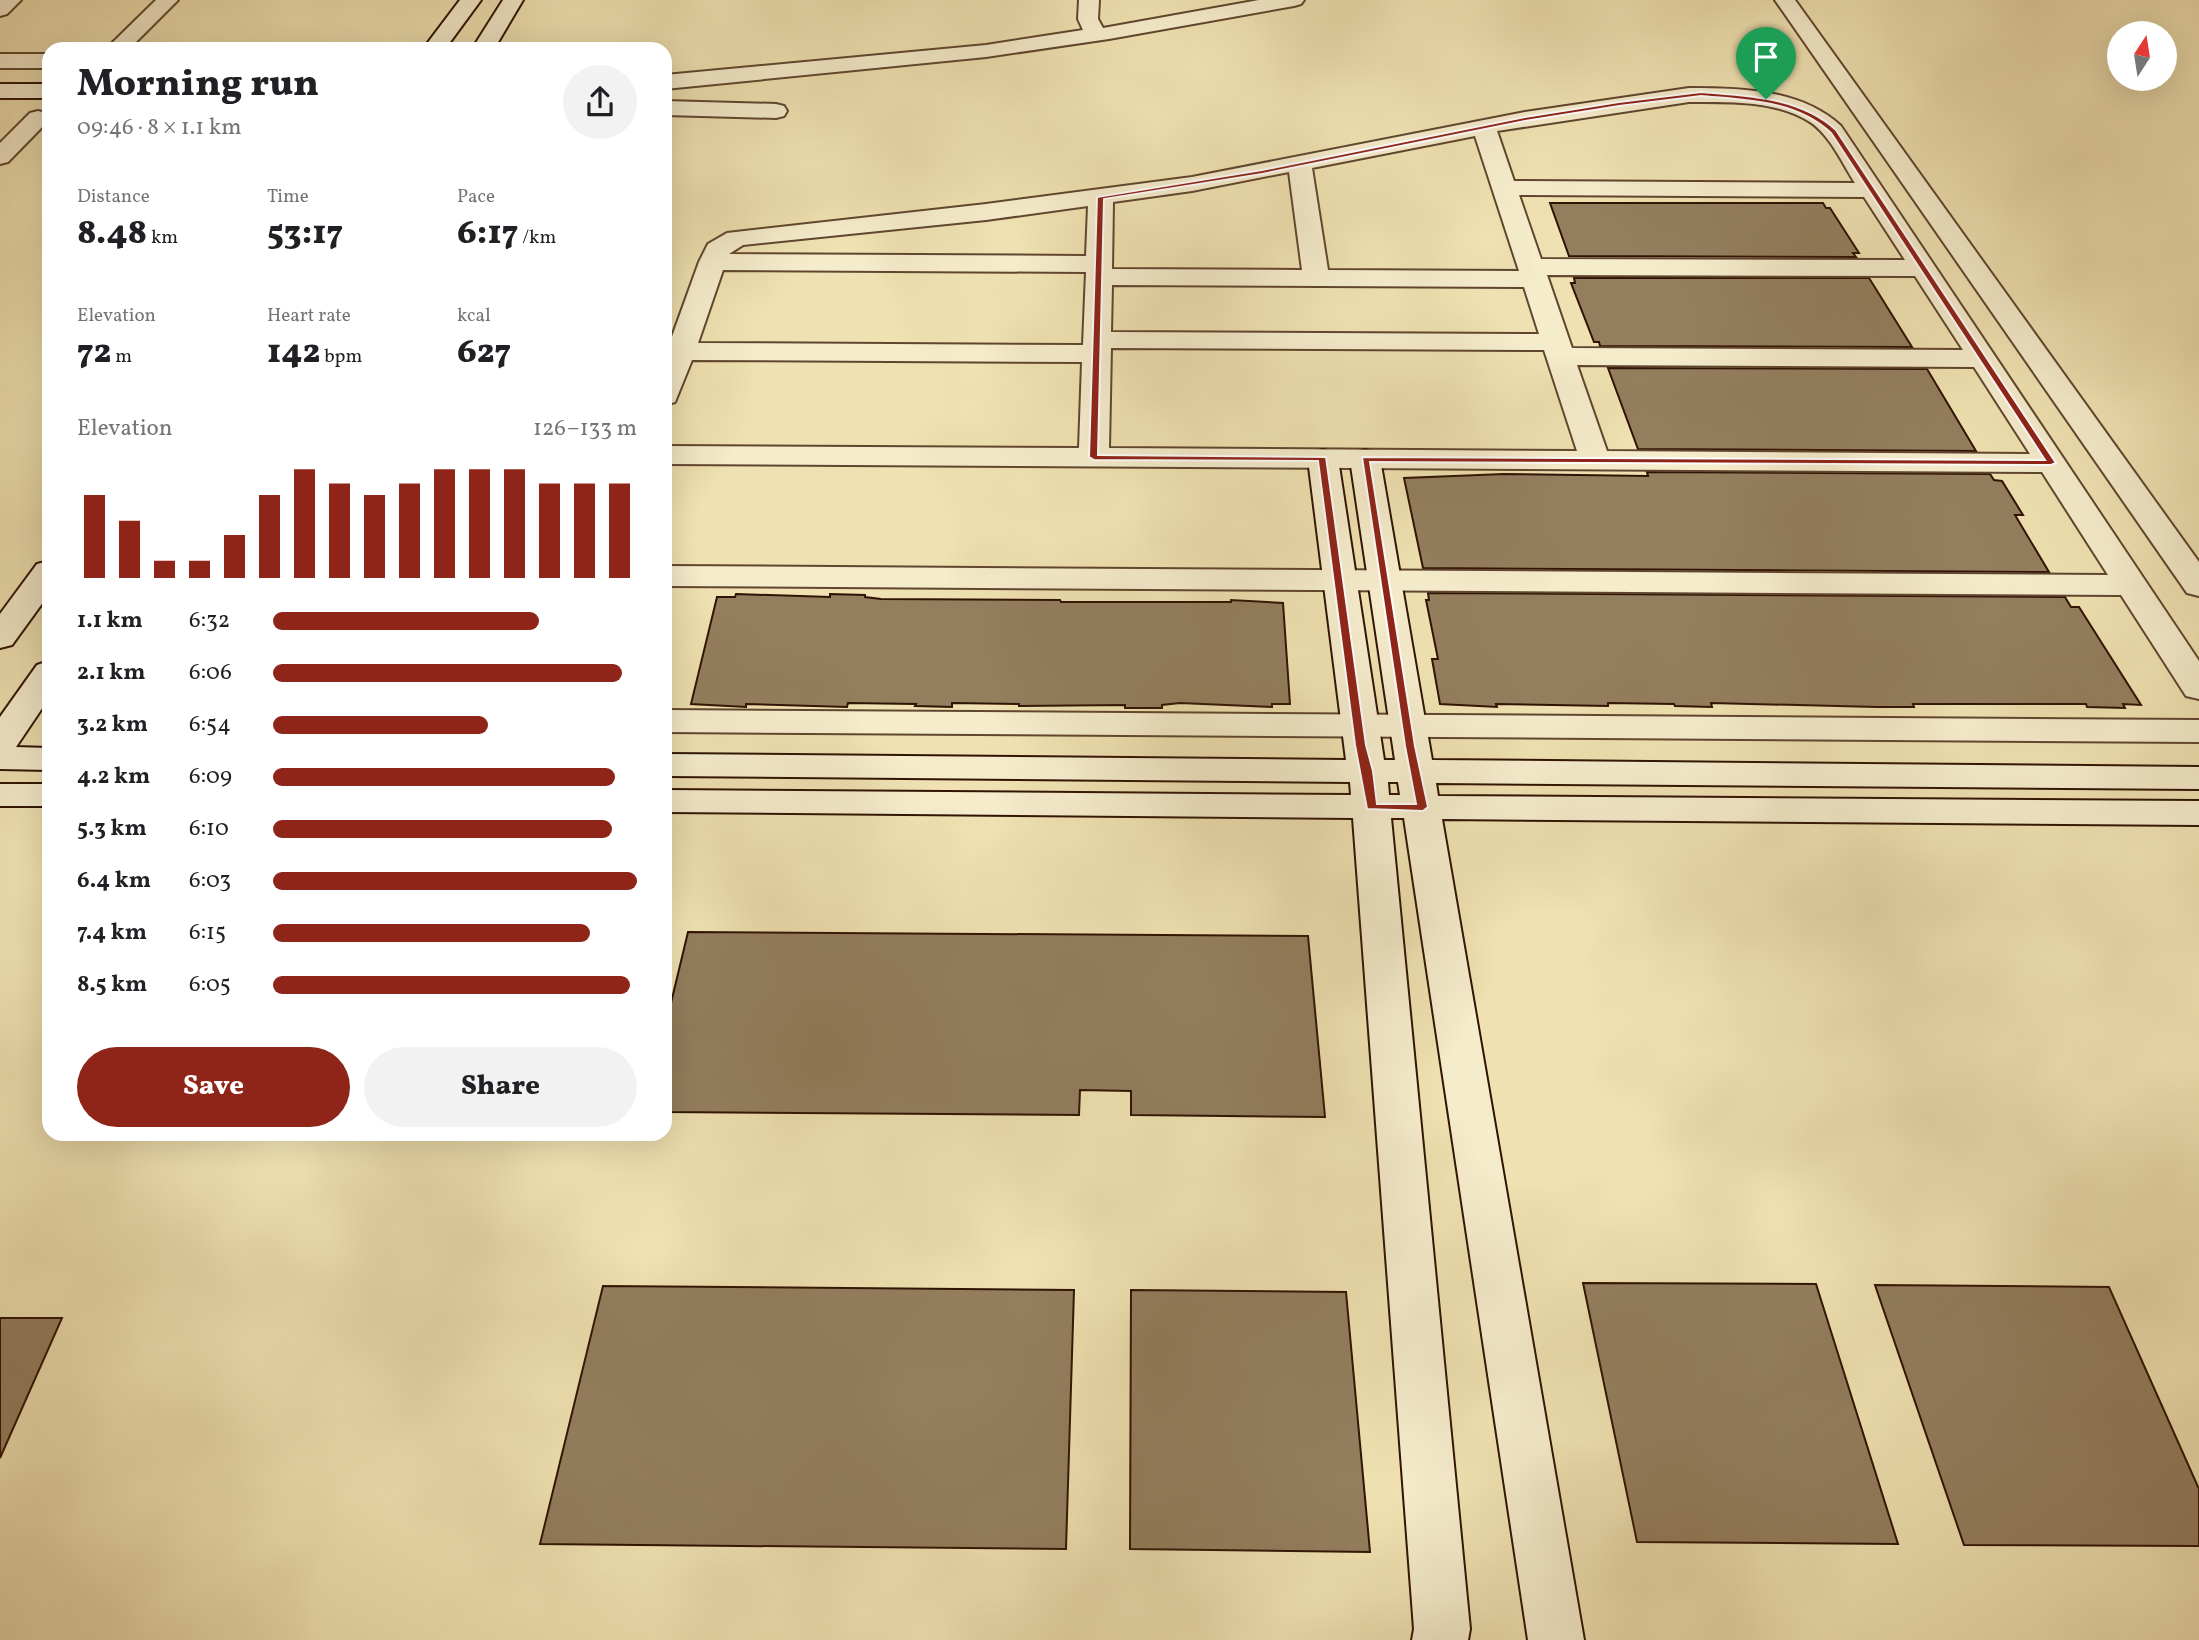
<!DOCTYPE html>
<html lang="en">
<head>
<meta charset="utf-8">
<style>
	body { margin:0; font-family:Vollkorn,serif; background:#f2f2f2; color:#202124; height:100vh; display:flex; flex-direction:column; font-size:26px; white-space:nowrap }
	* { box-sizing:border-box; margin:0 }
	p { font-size:23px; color:#757577 }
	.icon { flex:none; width:38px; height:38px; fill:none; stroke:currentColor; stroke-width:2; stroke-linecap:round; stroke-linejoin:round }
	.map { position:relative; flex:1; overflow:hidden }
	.details { position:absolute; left:42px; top:42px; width:630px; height:1099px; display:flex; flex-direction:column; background:#fff; border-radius:21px; box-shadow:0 7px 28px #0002 }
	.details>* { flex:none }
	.needle { width:46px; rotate:12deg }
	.controls { position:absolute; left:2107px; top:21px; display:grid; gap:14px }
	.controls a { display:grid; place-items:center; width:70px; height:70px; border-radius:50%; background:#fff; box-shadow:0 7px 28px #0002; font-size:35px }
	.pin { position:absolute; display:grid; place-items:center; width:60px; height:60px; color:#fff; margin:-72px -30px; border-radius:50% 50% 50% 0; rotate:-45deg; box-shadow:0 0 7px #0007 }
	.pin .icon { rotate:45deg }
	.round { display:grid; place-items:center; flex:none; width:74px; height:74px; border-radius:37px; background:#f2f2f2 }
	.head { display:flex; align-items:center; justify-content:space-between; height:119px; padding:0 35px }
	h1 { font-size:38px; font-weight:800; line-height:52px }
	.figures { display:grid; grid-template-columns:repeat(3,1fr); gap:10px; height:119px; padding:7px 35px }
	.figures div { display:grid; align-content:center }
	.figures b { font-size:35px; font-weight:800 }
	.figures small { font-size:19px; font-weight:400 }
	.figures p { font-size:19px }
	.chart { height:196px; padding:14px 35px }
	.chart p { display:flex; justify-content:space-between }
	.chart svg { width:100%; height:126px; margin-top:7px; stroke:#8f2418; stroke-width:6 }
	.primary-button { display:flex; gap:14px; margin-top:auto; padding:14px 35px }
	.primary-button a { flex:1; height:80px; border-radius:42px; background:#8f2418; color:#fff; font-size:28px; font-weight:800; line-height:80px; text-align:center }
	.primary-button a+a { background:#f2f2f2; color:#202124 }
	ul { padding:0 35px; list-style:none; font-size:23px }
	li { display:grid; grid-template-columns:112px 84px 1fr; align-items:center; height:52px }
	li i { height:18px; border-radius:9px; background:#8f2418 }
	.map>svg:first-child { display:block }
	.building { fill:#937e5e; stroke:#301304; stroke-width:2 }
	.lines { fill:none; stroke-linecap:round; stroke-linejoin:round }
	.street-casing { stroke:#60462f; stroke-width:4 }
	.secondary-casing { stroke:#301304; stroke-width:4 }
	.street { fill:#f5eccc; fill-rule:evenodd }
	.secondary { fill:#f5eccc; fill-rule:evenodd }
	.route { fill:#8f2418; stroke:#fff; stroke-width:2; fill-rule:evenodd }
</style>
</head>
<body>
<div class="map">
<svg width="2199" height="1640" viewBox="0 0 2199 1640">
	<rect width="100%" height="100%" fill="#efe1b1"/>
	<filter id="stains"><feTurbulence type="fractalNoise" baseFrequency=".00286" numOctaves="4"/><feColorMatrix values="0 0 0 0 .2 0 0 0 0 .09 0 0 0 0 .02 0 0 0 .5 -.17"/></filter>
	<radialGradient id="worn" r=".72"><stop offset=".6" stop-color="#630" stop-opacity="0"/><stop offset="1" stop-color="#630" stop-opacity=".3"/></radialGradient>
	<g class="building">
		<polygon points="1550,203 1823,203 1826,208 1830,208 1859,253 1853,253 1856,257 1569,256"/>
		<polygon points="1574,278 1869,278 1912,347 1600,346 1599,342 1594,342 1571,283 1575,283"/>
		<polygon points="1608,368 1927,369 1976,451 1638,449"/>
		<polygon points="1647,472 1990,474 1994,480 2002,481 2023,515 2015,515 2049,572 1423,568 1404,478 1504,474 1648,476"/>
		<polygon points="1428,593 2065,597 2071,607 2079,607 2141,705 2123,704 2125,708 2087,707 2086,704 1913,704 1914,707 1877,707 1711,703 1712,707 1675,706 1674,704 1608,703 1608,706 1496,704 1497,707 1440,704 1432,659 1438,659 1426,600 1429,600"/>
		<polygon points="736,594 830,597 830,594 865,595 865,597 881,599 1060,600 1061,602 1231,602 1231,600 1283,603 1290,704 1272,704 1272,707 1180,703 1162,705 1162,708 1125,708 1125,705 1019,706 1019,704 952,703 952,707 915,706 916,704 848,703 847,707 746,704 746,707 691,704 717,597 735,597"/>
		<polygon points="688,932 1308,936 1325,1117 1131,1115 1131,1091 1080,1090 1079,1115 665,1112 665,1028"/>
		<polygon points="1583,1283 1816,1284 1898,1544 1637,1542"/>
		<polygon points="1875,1285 2109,1287 2199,1489 2199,1546 1964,1545"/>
		<polygon points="603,1286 1074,1290 1066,1549 540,1544"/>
		<polygon points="1131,1290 1346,1292 1370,1552 1130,1549"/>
		<polygon points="0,1318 62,1318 0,1458"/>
	</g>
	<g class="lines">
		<g class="street-casing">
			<g id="street">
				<polygon points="0,0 21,0 7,14 0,16"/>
				<polygon points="156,0 178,0 129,49 106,49"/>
				<polygon points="1079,0 1099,0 1098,19 1103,28 1259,0 1304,0 1301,4 1294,6 1109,39 986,57 665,89 665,75 986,45 1083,30 1078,19"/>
				<polygon points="1775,0 1795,0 2199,562 2199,596 2187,593"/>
				<rect x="0" y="54" width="49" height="14"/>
				<path d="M1689 88C1741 88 1801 89 1841 126L2199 661V699L2186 696 2121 595 665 586V566L2108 575 2042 472 665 464V446L1079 448 1082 362 692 360 675 402 665 405V356L699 262 708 244 727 233 986 204 1192 177 1525 112ZM1689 102C1728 102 1776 100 1810 122 1830 135 1842 163 1855 183L1514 181 1497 131ZM1475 136 1519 271 1328 270 1312 168ZM1289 172 1302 270 1112 269 1113 202 1192 191ZM1519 195 1864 197 1905 260 1541 259ZM1088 206 1086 256 729 254 743 245 986 220ZM723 270 1086 272 1083 345 698 343ZM1547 275 1915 276 1963 350 1572 348ZM1112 285 1524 287 1539 334 1111 332ZM1111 348 1544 350 1577 451 1109 448ZM1577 365 1974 367 2030 454 1607 451Z"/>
				<polygon points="665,101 776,104 784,106 787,111 784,116 776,118 665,115"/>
				<polygon points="38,111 46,113 49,117 46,123 8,162 0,164 0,143 30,113"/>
				<polygon points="665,710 2199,720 2199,742 665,732"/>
			</g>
		</g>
		<g class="secondary-casing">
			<g id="secondary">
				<polygon points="460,0 481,0 445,49 423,49"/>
				<polygon points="503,0 523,0 494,49 472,49"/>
				<rect x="0" y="84" width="49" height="14"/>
				<path d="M1323 450 1334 453 1338 459 1384 760H1395L1350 459 1354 453 1365 450 1376 453 1380 459 1432 760 2199 767V789L1436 783 1438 796 2199 801V825L1442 819 1584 1640H1528L1404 818H1391L1470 1629 1468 1640H1412L1414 1629 1353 818 665 812V790L1351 795 1350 782 665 776V754L1346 760 1308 459 1312 453ZM1388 782H1398L1400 795H1389Z"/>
				<polygon points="49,561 49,594 12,645 0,648 0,614 37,564"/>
				<polygon points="49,661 49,698 16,747 49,748 49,770 0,769 0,717 37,665"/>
				<rect x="0" y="784" width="49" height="22"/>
			</g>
		</g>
		<use href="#street" class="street"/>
		<use href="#secondary" class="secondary"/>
	</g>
	<path class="route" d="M1701 92C1748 96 1800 97 1836 130L2056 463 2051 465 1370 462 1415 746 1428 807 1423 811 1367 809 1355 745 1318 461 1094 460 1089 457 1097 197 1262 170 1525 117 1619 102ZM1701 96C1746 100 1796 100 1831 133L2045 460 1362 457 1405 746 1416 804H1377L1373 771 1366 745 1326 457 1098 455 1104 199 1262 174 1525 121 1619 106Z"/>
	<rect width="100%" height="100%" filter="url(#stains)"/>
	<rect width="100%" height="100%" fill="url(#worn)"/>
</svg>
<div class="controls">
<a><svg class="needle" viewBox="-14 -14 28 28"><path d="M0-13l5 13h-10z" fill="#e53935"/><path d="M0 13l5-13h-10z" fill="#757577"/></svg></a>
</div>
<div class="pin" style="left:1766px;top:99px;background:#1e9e55"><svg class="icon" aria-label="arrive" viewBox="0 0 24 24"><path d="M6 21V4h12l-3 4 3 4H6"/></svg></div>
<section class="details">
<div class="head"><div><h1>Morning run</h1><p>09:46 · 8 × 1.1 km</p></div><a class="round"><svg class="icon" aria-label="share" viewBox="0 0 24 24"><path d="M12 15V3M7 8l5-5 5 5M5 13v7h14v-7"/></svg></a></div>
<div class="figures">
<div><p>Distance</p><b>8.48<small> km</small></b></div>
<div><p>Time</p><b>53:17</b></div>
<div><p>Pace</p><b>6:17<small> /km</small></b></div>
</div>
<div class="figures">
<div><p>Elevation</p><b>72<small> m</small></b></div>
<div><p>Heart rate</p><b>142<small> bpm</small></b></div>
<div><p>kcal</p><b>627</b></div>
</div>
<div class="chart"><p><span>Elevation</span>126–133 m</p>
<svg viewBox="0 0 160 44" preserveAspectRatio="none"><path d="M5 44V15M15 44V24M25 44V38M35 44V38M45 44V29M55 44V15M65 44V6M75 44V11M85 44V15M95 44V11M105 44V6M115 44V6M125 44V6M135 44V11M145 44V11M155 44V11"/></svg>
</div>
<ul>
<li><b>1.1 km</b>6:32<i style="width:73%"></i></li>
<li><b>2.1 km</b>6:06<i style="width:96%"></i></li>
<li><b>3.2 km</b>6:54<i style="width:59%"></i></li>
<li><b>4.2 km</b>6:09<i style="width:94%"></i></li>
<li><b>5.3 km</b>6:10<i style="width:93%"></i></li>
<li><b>6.4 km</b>6:03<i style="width:100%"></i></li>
<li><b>7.4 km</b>6:15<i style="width:87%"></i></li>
<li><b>8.5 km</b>6:05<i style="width:98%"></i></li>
</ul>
<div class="primary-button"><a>Save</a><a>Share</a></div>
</section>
</div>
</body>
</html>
